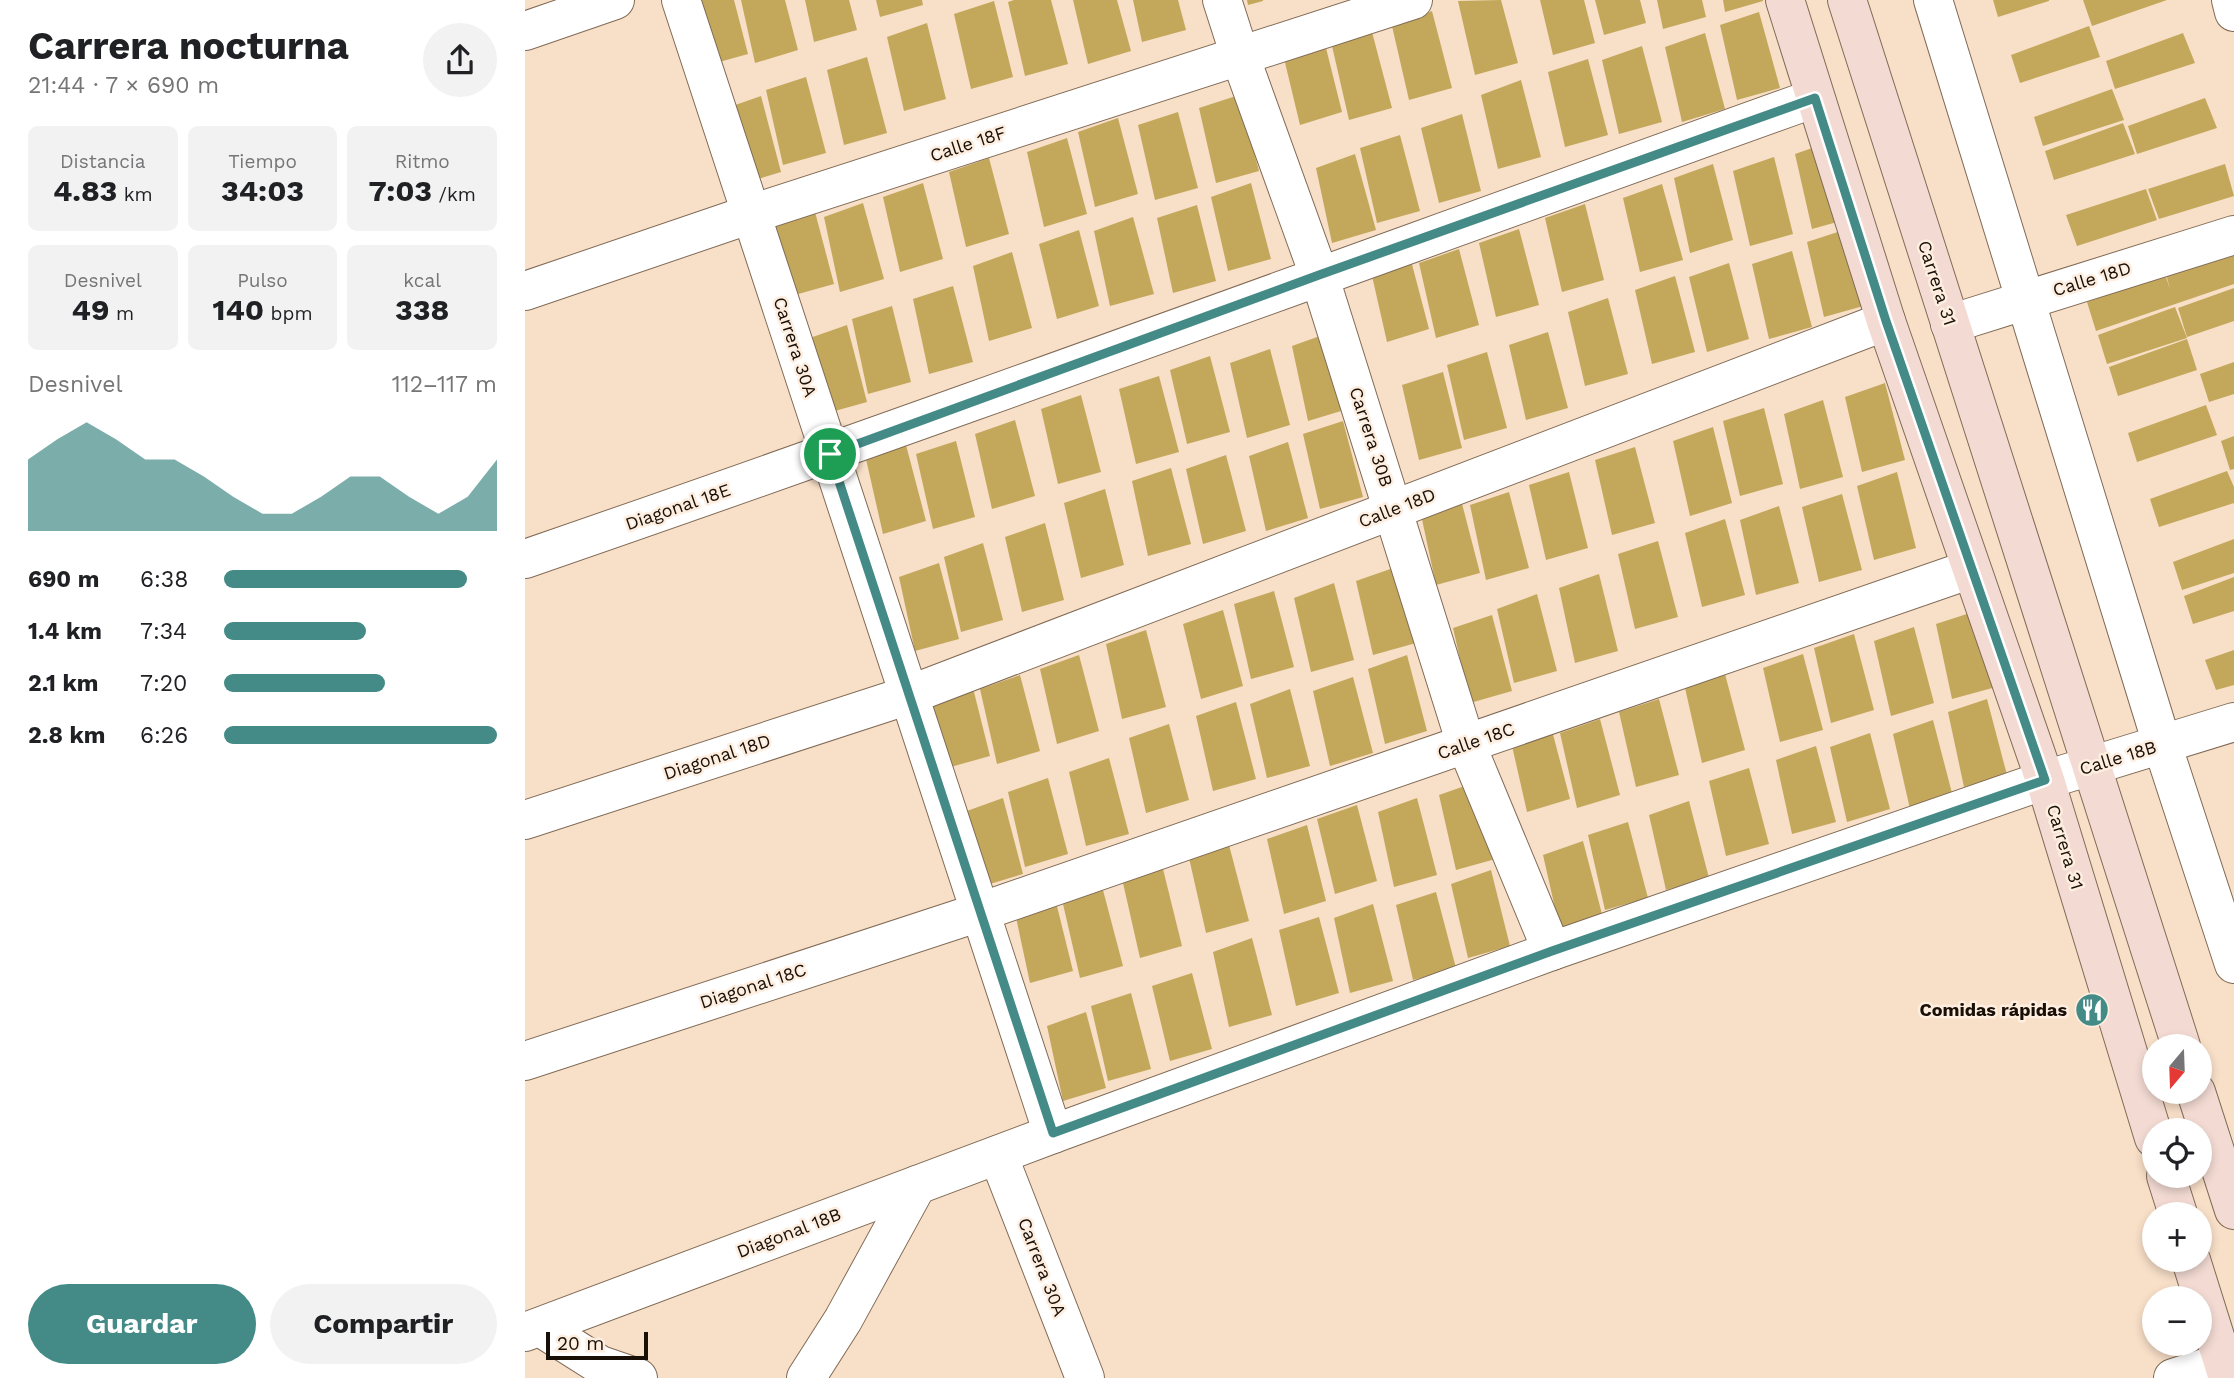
<!DOCTYPE html>
<html lang="es">
<head>
<meta charset="utf-8">
<style>
	body { margin:0; font-family:"Work Sans",sans-serif; background:#f2f2f2; color:#202124; height:100vh; display:flex; flex-direction:column; font-size:26px; white-space:nowrap }
	* { box-sizing:border-box; margin:0 }
	p { font-size:23px; color:#757577 }
	.icon { flex:none; width:38px; height:38px; fill:none; stroke:currentColor; stroke-width:2; stroke-linecap:round; stroke-linejoin:round }
	.map { position:relative; flex:1; overflow:hidden }
	.side { display:flex; flex-direction:column; background:#fff; width:525px }
	.side>* { flex:none }
	.needle { width:46px; rotate:199deg }
	.fabs { position:absolute; left:1617px; top:1034px; display:grid; gap:14px }
	.fabs a { display:grid; place-items:center; width:70px; height:70px; border-radius:50%; background:#fff; box-shadow:0 4px 10px #0003; font-size:35px }
	.scale { position:absolute; left:21px; bottom:18px; width:102px; box-sizing:border-box; padding-left:7px; border:4px solid #180f07; border-top:0; font-size:19px; line-height:24px; white-space:nowrap; color:#180f07; -webkit-text-stroke:5px #feeee0; paint-order:stroke }
	.pin { position:absolute; display:grid; place-items:center; width:60px; height:60px; color:#fff; margin:-30px; border:4px solid #fff; border-radius:50%; box-shadow:0 2px 7px #0007 }
	.round { display:grid; place-items:center; flex:none; width:74px; height:74px; border-radius:37px; background:#f2f2f2 }
	.summary { display:flex; align-items:center; justify-content:space-between; height:119px; padding:0 28px }
	h1 { font-size:38px; font-weight:700; line-height:52px }
	.stats { display:grid; grid-template-columns:repeat(3,1fr); gap:10px; height:119px; padding:7px 28px }
	.stats div { display:grid; align-content:center; border-radius:10px; background:#f2f2f2; text-align:center }
	.stats b { font-size:30px; font-weight:700 }
	.stats small { font-size:19px; font-weight:400 }
	.stats p { font-size:19px }
	.chart { height:196px; padding:14px 28px }
	.chart p { display:flex; justify-content:space-between }
	.chart svg { width:100%; height:126px; margin-top:7px; fill:#448b87; opacity:.7 }
	.primary-button { display:flex; gap:14px; margin-top:auto; padding:14px 28px }
	.primary-button a { flex:1; height:80px; border-radius:42px; background:#448b87; color:#fff; font-size:28px; font-weight:700; line-height:80px; text-align:center }
	.primary-button a+a { background:#f2f2f2; color:#202124 }
	ul { padding:0 28px; list-style:none; font-size:23px }
	li { display:grid; grid-template-columns:112px 84px 1fr; align-items:center; height:52px }
	li i { height:18px; border-radius:9px; background:#448b87 }
	main { display:flex; flex:1; min-height:0 }
	.map>svg:first-child { display:block }
	.building { fill:#c3a85b }
	.lines { fill:none; stroke-linecap:round; stroke-linejoin:round }
	.street-casing { stroke:#816b56; stroke-width:40 }
	.secondary-casing { stroke:#816b56; stroke-width:40 }
	.street { stroke:#fff; stroke-width:38 }
	.secondary { stroke:#f3dbd3; stroke-width:38 }
	.route-casing { stroke:#fff; stroke-width:14 }
	.route { stroke:#448b87; stroke-width:9 }
	.labels { text-anchor:middle; stroke-width:5; stroke-linejoin:round; paint-order:stroke }
	.street-label { font-size:18px; fill:#180f07; stroke:#feeee0 }
	.poi-label { font-size:18px; font-weight:bold; fill:#180f07; stroke:#feeee0; text-anchor:end }
</style>
</head>
<body>
<main>
<section class="side">
<div class="summary"><div><h1>Carrera nocturna</h1><p>21:44 · 7 × 690 m</p></div><a class="round"><svg class="icon" aria-label="share" viewBox="0 0 24 24"><path d="M12 15V3M7 8l5-5 5 5M5 13v7h14v-7"/></svg></a></div>
<div class="stats">
<div><p>Distancia</p><b>4.83<small> km</small></b></div>
<div><p>Tiempo</p><b>34:03</b></div>
<div><p>Ritmo</p><b>7:03<small> /km</small></b></div>
</div>
<div class="stats">
<div><p>Desnivel</p><b>49<small> m</small></b></div>
<div><p>Pulso</p><b>140<small> bpm</small></b></div>
<div><p>kcal</p><b>338</b></div>
</div>
<div class="chart"><p><span>Desnivel</span>112–117 m</p>
<svg viewBox="0 0 160 44" preserveAspectRatio="none"><path d="M0 44V19L10 12L20 6L30 12L40 19L50 19L60 25L70 32L80 38L90 38L100 32L110 25L120 25L130 32L140 38L150 32L160 19V44z"/></svg>
</div>
<ul>
<li><b>690 m</b>6:38<i style="width:89%"></i></li>
<li><b>1.4 km</b>7:34<i style="width:52%"></i></li>
<li><b>2.1 km</b>7:20<i style="width:59%"></i></li>
<li><b>2.8 km</b>6:26<i style="width:100%"></i></li>
</ul>
<div class="primary-button"><a>Guardar</a><a>Compartir</a></div>
</section>
<div class="map">
<svg width="1709" height="1378" viewBox="0 0 1709 1378">
	<rect width="100%" height="100%" fill="#f8dfc8"/>
	<g class="building">
		<polygon points="165,0 209,0 223,54 180,66"/>
		<polygon points="216,0 260,0 273,50 230,63"/>
		<polygon points="280,0 324,0 332,30 289,42"/>
		<polygon points="351,0 397,0 398,5 355,17"/>
		<polygon points="489,0 526,0 543,64 500,76 483,2"/>
		<polygon points="548,0 592,0 606,51 563,64"/>
		<polygon points="608,0 653,0 661,30 617,42"/>
		<polygon points="722,0 738,0 738,1 723,5"/>
		<polygon points="976,0 993,63 950,75 933,1"/>
		<polygon points="1015,0 1059,0 1070,43 1028,55"/>
		<polygon points="1070,0 1115,0 1121,23 1079,35"/>
		<polygon points="1132,0 1177,0 1181,17 1138,29"/>
		<polygon points="1198,0 1238,0 1238,1 1200,12"/>
		<polygon points="1468,0 1524,0 1524,1 1473,17"/>
		<polygon points="1558,0 1642,0 1567,26"/>
		<polygon points="469,1 488,77 446,89 429,14"/>
		<polygon points="907,11 927,88 884,100 867,26"/>
		<polygon points="1234,12 1255,88 1212,100 1195,25"/>
		<polygon points="402,23 421,99 379,111 362,37"/>
		<polygon points="1564,26 1575,57 1495,83 1486,55"/>
		<polygon points="847,32 867,108 824,120 807,46"/>
		<polygon points="1180,33 1200,109 1157,122 1140,47"/>
		<polygon points="1658,33 1670,63 1590,89 1581,61"/>
		<polygon points="798,36 817,112 775,125 757,50"/>
		<polygon points="1117,46 1137,122 1094,134 1077,60"/>
		<polygon points="342,57 362,133 319,145 302,70"/>
		<polygon points="1063,59 1083,135 1040,147 1023,72"/>
		<polygon points="281,77 301,153 258,165 241,90"/>
		<polygon points="996,80 1016,157 973,169 956,95"/>
		<polygon points="1587,89 1599,120 1518,146 1509,117"/>
		<polygon points="714,95 734,171 691,183 674,108"/>
		<polygon points="236,96 256,172 213,185 196,110"/>
		<polygon points="1680,98 1692,128 1612,154 1603,126"/>
		<polygon points="653,112 673,188 630,200 613,125"/>
		<polygon points="937,114 956,191 914,203 896,128"/>
		<polygon points="593,118 613,194 570,207 553,132"/>
		<polygon points="1598,123 1610,154 1529,180 1520,151"/>
		<polygon points="875,135 895,211 852,223 835,148"/>
		<polygon points="542,138 562,214 519,227 502,152"/>
		<polygon points="1310,140 1330,217 1287,229 1270,154"/>
		<polygon points="830,154 851,230 807,243 791,168"/>
		<polygon points="1249,157 1268,234 1225,246 1208,171"/>
		<polygon points="464,158 484,234 441,247 424,172"/>
		<polygon points="1188,164 1208,240 1165,253 1149,178"/>
		<polygon points="1700,164 1709,196 1634,219 1623,189"/>
		<polygon points="398,183 418,259 375,272 358,197"/>
		<polygon points="726,183 746,259 703,271 686,197"/>
		<polygon points="1137,184 1158,260 1115,272 1098,198"/>
		<polygon points="1621,189 1632,220 1552,246 1541,215"/>
		<polygon points="338,203 359,279 315,292 299,217"/>
		<polygon points="1060,204 1079,280 1037,292 1020,218"/>
		<polygon points="672,205 691,281 648,293 632,218"/>
		<polygon points="289,208 309,284 266,296 249,221"/>
		<polygon points="608,217 629,294 585,306 569,231"/>
		<polygon points="994,229 1014,305 971,317 954,243"/>
		<polygon points="1322,229 1342,305 1299,317 1282,242"/>
		<polygon points="554,230 574,306 532,319 514,244"/>
		<polygon points="934,249 954,325 911,338 894,263"/>
		<polygon points="1709,250 1709,284 1571,331 1562,302 1640,274 1645,289 1641,274"/>
		<polygon points="1267,251 1287,327 1244,339 1227,264"/>
		<polygon points="487,252 507,328 464,341 448,266"/>
		<polygon points="884,253 904,329 862,342 845,267"/>
		<polygon points="1204,263 1224,339 1182,352 1164,277"/>
		<polygon points="1150,276 1170,352 1127,364 1110,290"/>
		<polygon points="428,286 448,362 404,374 388,299"/>
		<polygon points="1709,288 1709,321 1662,337 1653,308"/>
		<polygon points="1083,298 1103,374 1060,386 1043,312"/>
		<polygon points="367,306 386,382 343,394 327,319"/>
		<polygon points="1650,307 1662,338 1582,364 1573,335"/>
		<polygon points="322,325 342,402 299,414 282,339"/>
		<polygon points="806,332 826,408 783,421 767,346"/>
		<polygon points="1023,332 1043,408 1001,420 984,345"/>
		<polygon points="1662,339 1672,370 1593,396 1584,367"/>
		<polygon points="745,349 765,425 722,438 705,363"/>
		<polygon points="962,352 982,428 939,440 922,365"/>
		<polygon points="685,356 705,432 662,444 645,370"/>
		<polygon points="1709,362 1709,394 1684,402 1675,374"/>
		<polygon points="918,372 937,448 894,460 877,385"/>
		<polygon points="634,376 654,452 611,464 594,389"/>
		<polygon points="1360,383 1380,460 1337,472 1320,397"/>
		<polygon points="556,395 576,472 533,484 516,409"/>
		<polygon points="1298,400 1318,477 1275,489 1259,414"/>
		<polygon points="1681,405 1692,435 1612,462 1603,433"/>
		<polygon points="1239,408 1258,484 1215,496 1198,421"/>
		<polygon points="490,420 510,496 467,509 450,434"/>
		<polygon points="818,421 838,497 795,509 778,434"/>
		<polygon points="1188,427 1207,503 1165,516 1148,441"/>
		<polygon points="1709,436 1709,469 1705,470 1696,441"/>
		<polygon points="431,441 450,517 408,529 391,454"/>
		<polygon points="763,442 783,518 741,531 724,456"/>
		<polygon points="381,445 401,521 358,534 341,459"/>
		<polygon points="1110,447 1130,523 1087,535 1070,460"/>
		<polygon points="701,455 721,531 678,544 661,469"/>
		<polygon points="646,468 666,544 623,556 607,481"/>
		<polygon points="1702,471 1709,487 1709,503 1634,527 1625,499"/>
		<polygon points="1044,472 1063,548 1021,560 1004,485"/>
		<polygon points="1372,472 1391,548 1349,560 1332,486"/>
		<polygon points="580,489 599,565 556,578 539,503"/>
		<polygon points="984,492 1004,568 961,580 945,505"/>
		<polygon points="1317,494 1337,570 1294,582 1277,507"/>
		<polygon points="935,496 955,573 911,585 895,510"/>
		<polygon points="1254,506 1274,583 1231,595 1215,520"/>
		<polygon points="1200,519 1220,595 1177,607 1160,533"/>
		<polygon points="520,523 539,600 497,612 480,537"/>
		<polygon points="1709,539 1709,573 1657,590 1648,562"/>
		<polygon points="1133,541 1153,617 1110,629 1093,554"/>
		<polygon points="458,543 478,620 436,632 419,557"/>
		<polygon points="414,563 434,639 390,651 374,577"/>
		<polygon points="871,567 891,643 848,655 831,581"/>
		<polygon points="1074,574 1093,651 1050,663 1034,588"/>
		<polygon points="1709,577 1709,611 1668,624 1659,596"/>
		<polygon points="809,583 829,660 786,672 769,598"/>
		<polygon points="749,591 769,667 726,679 709,604"/>
		<polygon points="1012,594 1032,671 989,683 972,609"/>
		<polygon points="698,610 718,686 676,699 658,624"/>
		<polygon points="1451,611 1471,687 1427,699 1411,624"/>
		<polygon points="967,615 987,691 945,703 928,628"/>
		<polygon points="1389,627 1409,703 1366,716 1349,641"/>
		<polygon points="621,630 641,707 597,719 581,644"/>
		<polygon points="1329,634 1349,710 1306,723 1289,648"/>
		<polygon points="1709,650 1709,685 1691,690 1680,660"/>
		<polygon points="1278,654 1298,730 1255,742 1238,668"/>
		<polygon points="554,655 574,731 532,744 515,669"/>
		<polygon points="882,655 902,731 860,744 843,669"/>
		<polygon points="1200,674 1220,750 1177,763 1160,688"/>
		<polygon points="495,675 515,751 472,764 455,689"/>
		<polygon points="828,677 848,753 805,766 788,691"/>
		<polygon points="446,680 465,756 422,768 405,694"/>
		<polygon points="765,689 785,766 742,778 725,704"/>
		<polygon points="1134,699 1154,775 1111,787 1094,712"/>
		<polygon points="1462,699 1482,775 1439,787 1423,712"/>
		<polygon points="711,702 731,779 688,791 671,716"/>
		<polygon points="1075,719 1095,795 1052,808 1035,733"/>
		<polygon points="1408,720 1428,797 1385,809 1368,734"/>
		<polygon points="1025,723 1045,799 1002,812 985,737"/>
		<polygon points="644,724 664,800 621,813 604,738"/>
		<polygon points="1345,733 1365,809 1322,822 1305,747"/>
		<polygon points="1291,746 1311,822 1267,834 1251,760"/>
		<polygon points="584,758 604,834 561,846 544,772"/>
		<polygon points="1224,768 1244,844 1201,856 1184,781"/>
		<polygon points="523,778 543,854 500,867 483,792"/>
		<polygon points="954,781 974,858 931,870 914,795"/>
		<polygon points="478,798 498,874 455,887 439,812"/>
		<polygon points="892,798 912,875 869,887 853,812"/>
		<polygon points="1164,801 1184,878 1141,890 1124,815"/>
		<polygon points="832,805 852,881 810,894 792,819"/>
		<polygon points="1103,822 1123,898 1080,910 1063,835"/>
		<polygon points="782,825 801,901 759,914 742,839"/>
		<polygon points="1058,841 1078,918 1035,930 1018,855"/>
		<polygon points="704,845 724,921 681,933 664,858"/>
		<polygon points="638,869 657,946 615,958 598,883"/>
		<polygon points="966,870 985,946 943,958 926,884"/>
		<polygon points="578,890 598,966 555,978 538,904"/>
		<polygon points="911,892 931,968 888,980 871,905"/>
		<polygon points="529,894 548,971 505,983 489,908"/>
		<polygon points="848,904 868,981 825,993 809,918"/>
		<polygon points="794,917 814,993 771,1006 754,930"/>
		<polygon points="727,938 747,1015 704,1027 688,952"/>
		<polygon points="667,973 687,1049 645,1061 627,986"/>
		<polygon points="606,993 626,1069 583,1081 566,1006"/>
		<polygon points="561,1012 581,1088 538,1101 522,1026"/>
	</g>
	<g class="lines">
		<g class="street-casing">
			<g id="street">
				<polyline points="156,0 528,1134"/>
				<polyline points="697,0 715,56 794,275 941,744 1027,951"/>
				<polyline points="1408,0 1637,744 1709,964"/>
				<polyline points="1706,0 1709,12"/>
				<polyline points="0,31 90,0"/>
				<polyline points="0,291 226,214 888,0"/>
				<polyline points="1425,324 1709,235"/>
				<path d="M0 559C432 410 860 252 1290 98"/>
				<polyline points="0,820 384,695 1361,321"/>
				<polyline points="0,1061 455,912 1446,569"/>
				<polyline points="473,1155 560,1378"/>
				<polyline points="15,1327 75,1365 113,1378"/>
				<polyline points="0,1332 528,1134 1027,951 1520,780 1709,722"/>
				<polyline points="281,1378 318,1320 392,1185"/>
				<polyline points="1648,1378 1698,1362"/>
			</g>
		</g>
		<g class="secondary-casing">
			<g id="secondary">
				<polyline points="1260,0 1361,321 1520,780 1629,1138"/>
				<polyline points="1322,0 1656,1046"/>
				<polyline points="1671,1092 1709,1210"/>
				<polyline points="1641,1176 1653,1214"/>
				<polyline points="1666,1260 1703,1378"/>
			</g>
		</g>
		<use href="#street" class="street"/>
		<use href="#secondary" class="secondary"/>
	</g>
	<g class="lines">
		<g class="route-casing">
			<polygon id="route" points="1290,98 1361,321 1520,780 1027,951 528,1133 305,454 794,275"/>
		</g>
		<use href="#route" class="route"/>
	</g>
	<defs>
		<g id="restaurant-disc" transform="scale(1.75)"><circle r="9.5" fill="#448b87" stroke="#feeee0"/><path d="M-5-6h1v4h1v-4h1v4h1v-4h1v5L-1.5 .5V6h-2V.5L-5-1ZM5-6V6H3V1.5H1.5Q1.5-4 5-6Z" fill="#fff"/></g>
	</defs>
	<g fill-rule="evenodd">
		<use href="#restaurant-disc" x="1567" y="1010"/>
	</g>
	<g class="labels">
		<g class="street-label">
			<text transform="translate(443 144) rotate(-18)" y="6">Calle 18F</text>
			<text transform="translate(1567 279) rotate(-17)" y="6">Calle 18D</text>
			<text transform="translate(1412 283) rotate(72)" y="6">Carrera 31</text>
			<text transform="translate(270 347) rotate(72)" y="6">Carrera 30A</text>
			<text transform="translate(846 437) rotate(72)" y="6">Carrera 30B</text>
			<text transform="translate(153 507) rotate(-19)" y="6">Diagonal 18E</text>
			<text transform="translate(872 508) rotate(-21)" y="6">Calle 18D</text>
			<text transform="translate(951 741) rotate(-19)" y="6">Calle 18C</text>
			<text transform="translate(192 757) rotate(-18)" y="6">Diagonal 18D</text>
			<text transform="translate(1593 758) rotate(-17)" y="6">Calle 18B</text>
			<text transform="translate(1540 847) rotate(73)" y="6">Carrera 31</text>
			<text transform="translate(228 986) rotate(-18)" y="6">Diagonal 18C</text>
			<text transform="translate(264 1233) rotate(-21)" y="6">Diagonal 18B</text>
			<text transform="translate(517 1267) rotate(69)" y="6">Carrera 30A</text>
		</g>
		<g class="poi-label">
			<text x="1542" y="1016">Comidas rápidas</text>
		</g>
	</g>
</svg>
<div class="fabs">
<a><svg class="needle" viewBox="-14 -14 28 28"><path d="M0-13l5 13h-10z" fill="#e53935"/><path d="M0 13l5-13h-10z" fill="#757577"/></svg></a>
<a><svg class="icon" aria-label="locate" viewBox="0 0 24 24"><circle cx="12" cy="12" r="6"/><path d="M12 2v4M12 18v4M2 12h4M18 12h4"/></svg></a>
<a>+</a>
<a>−</a>
</div>
<div class="scale">20 m</div>
<div class="pin" style="left:305px;top:454px;background:#1e9e55"><svg class="icon" aria-label="arrive" viewBox="0 0 24 24"><path d="M6 21V4h12l-3 4 3 4H6"/></svg></div>
</div>
</main>
</body>
</html>
